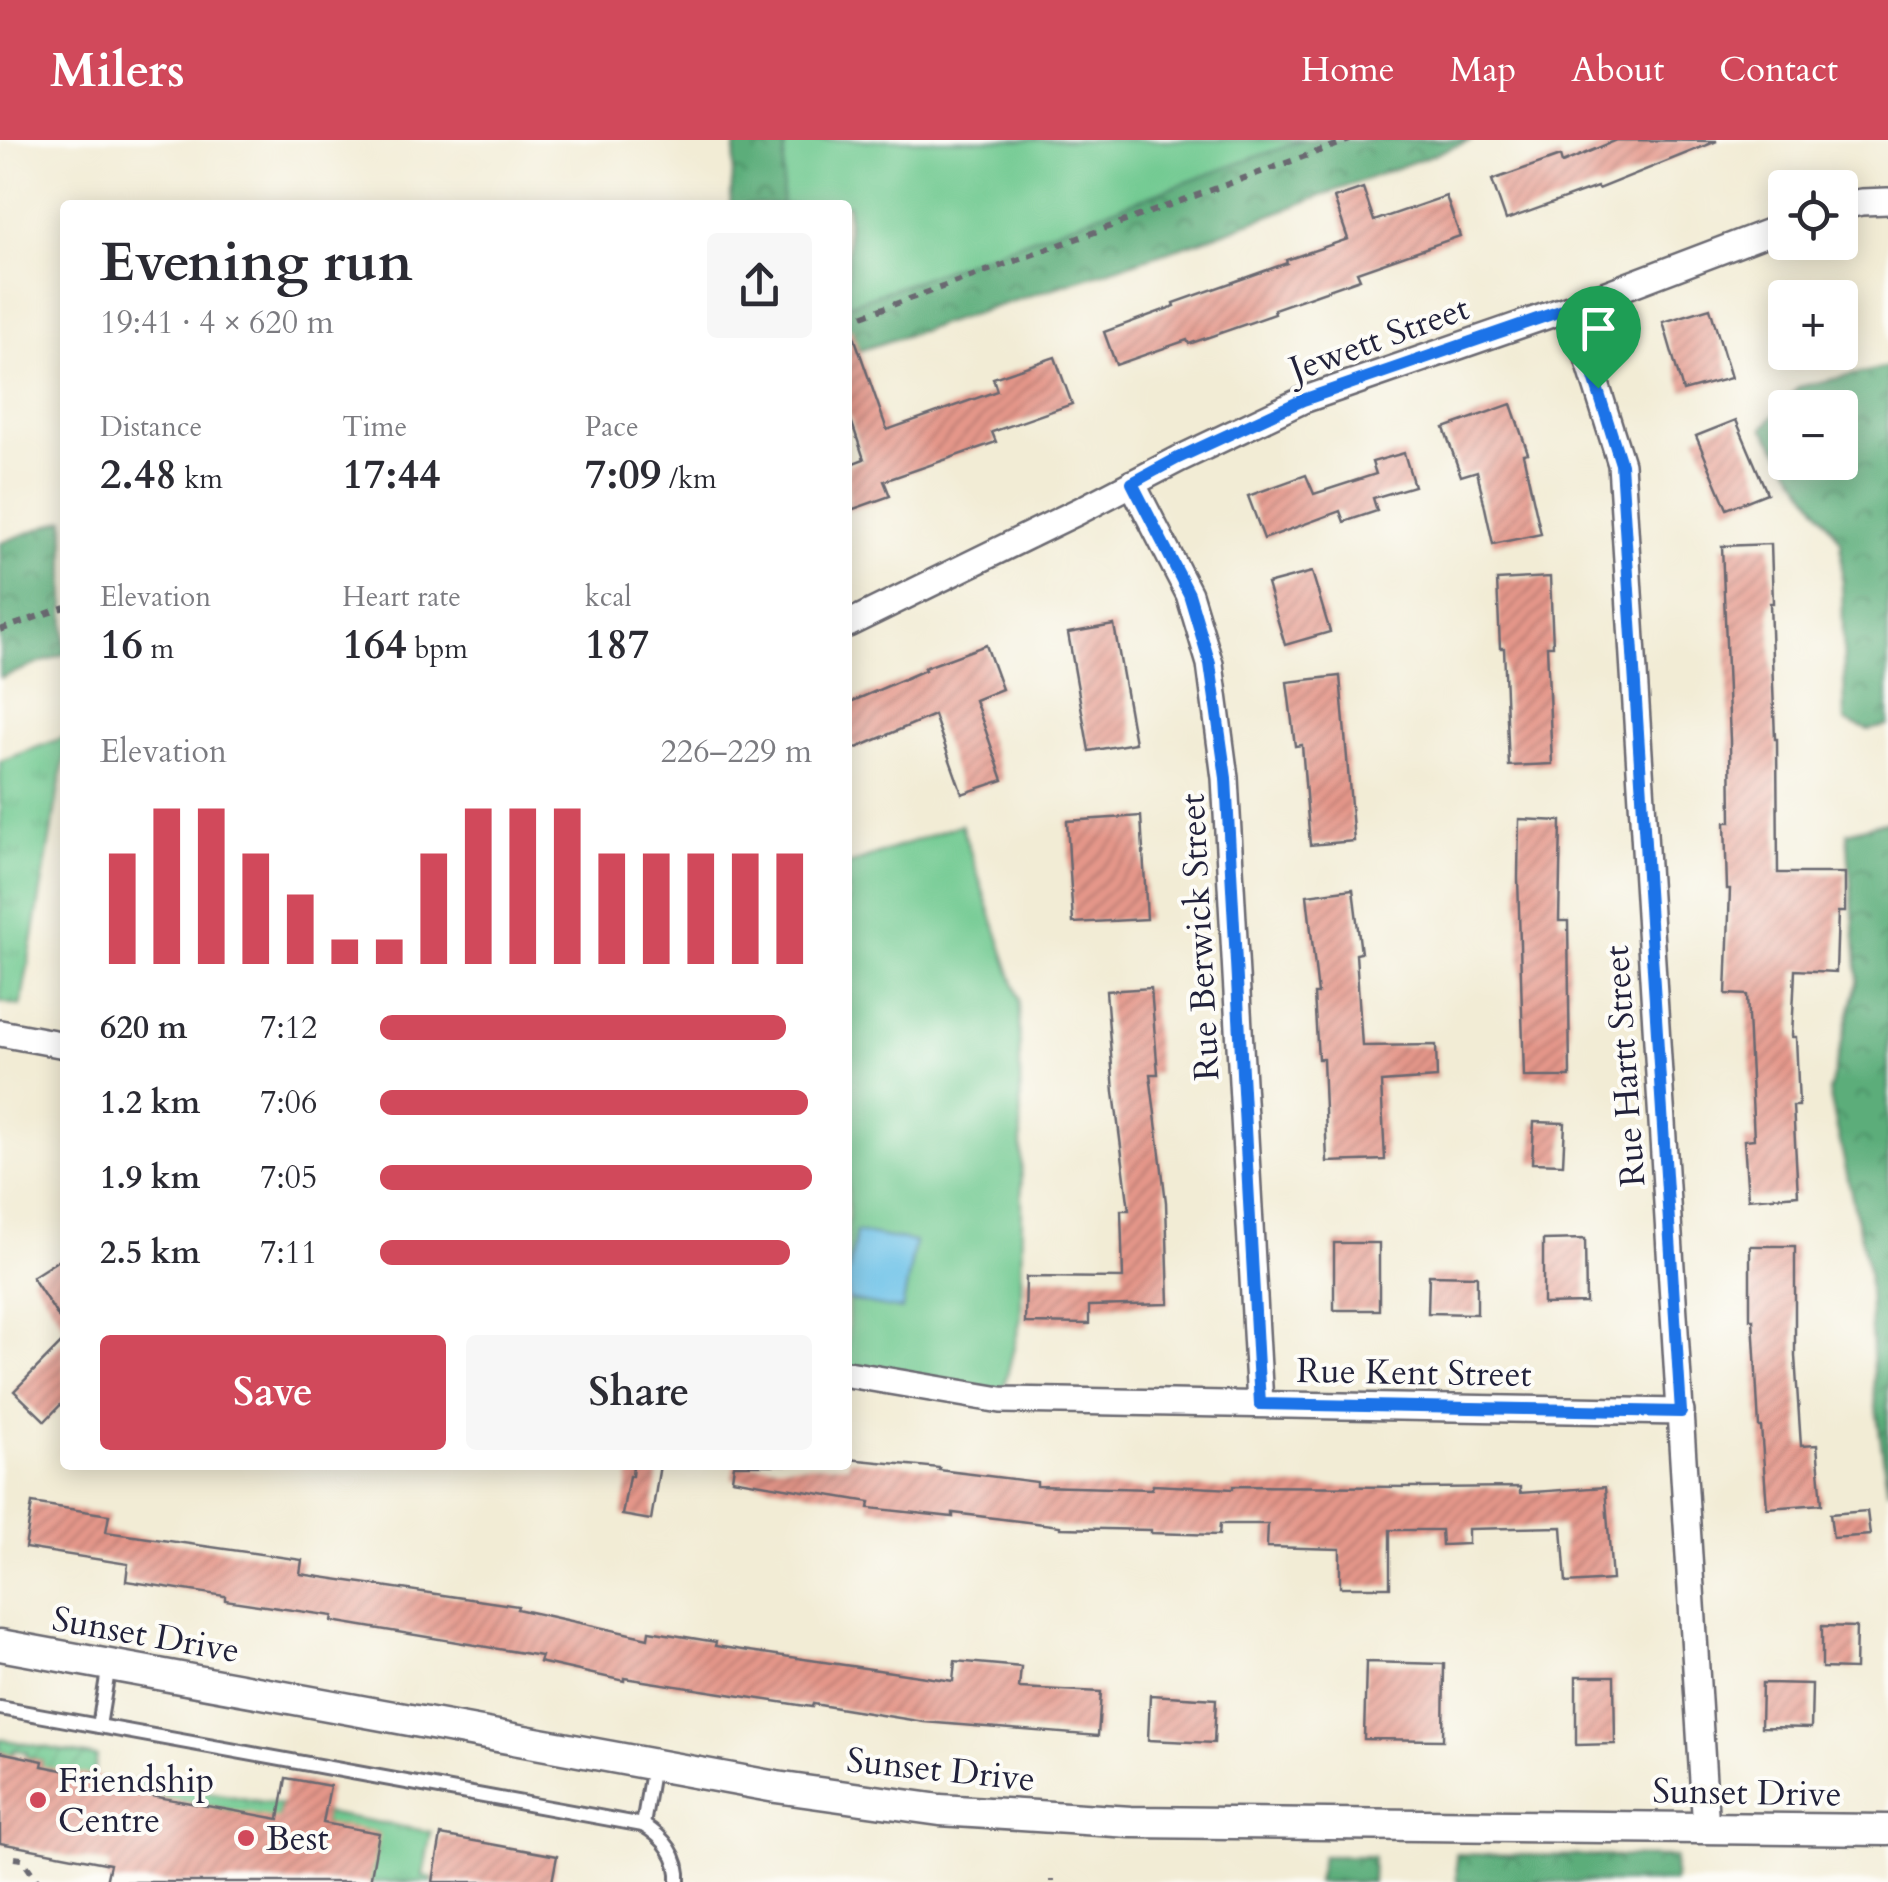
<!DOCTYPE html>
<html lang="en">
<head>
<meta charset="utf-8">
<style>
	body { margin:0; font-family:Cardo,serif; background:#f7f7f7; color:#2b2b33; height:100vh; display:flex; flex-direction:column; font-size:38px; white-space:nowrap }
	* { box-sizing:border-box; margin:0 }
	p { font-size:32px; color:#7c7c81 }
	.icon { flex:none; width:55px; height:55px; fill:none; stroke:currentColor; stroke-width:2; stroke-linecap:round; stroke-linejoin:round }
	.map { position:relative; flex:1; overflow:hidden }
	.sheet { position:absolute; left:60px; top:60px; width:792px; height:1270px; display:flex; flex-direction:column; background:#fff; border-radius:10px; box-shadow:0 5px 25px #0003 }
	.sheet>* { flex:none }
	.controls { position:absolute; left:1768px; top:30px; display:grid; gap:20px }
	.controls a { display:grid; place-items:center; width:90px; height:90px; border-radius:10px; background:#fff; box-shadow:0 5px 25px #0003; font-size:50px }
	.pin { position:absolute; display:grid; place-items:center; width:85px; height:85px; color:#fff; margin:-102px -42px; border-radius:50% 50% 50% 0; rotate:-45deg; box-shadow:0 0 10px #0007 }
	.pin .icon { rotate:45deg }
	.round { display:grid; place-items:center; flex:none; width:105px; height:105px; border-radius:10px; background:#f7f7f7 }
	.head { display:flex; align-items:center; justify-content:space-between; height:170px; padding:0 40px }
	h1 { font-size:55px; font-weight:700; line-height:75px }
	.stats { display:grid; grid-template-columns:repeat(3,1fr); gap:15px; height:170px; padding:10px 40px }
	.stats div { display:grid; align-content:center }
	.stats b { font-size:42px; font-weight:700 }
	.stats small { font-size:28px; font-weight:400 }
	.stats p { font-size:28px }
	.chart { height:280px; padding:20px 40px }
	.chart p { display:flex; justify-content:space-between }
	.chart svg { width:100%; height:180px; margin-top:10px; stroke:#d1495b; stroke-width:6 }
	.action { display:flex; gap:20px; margin-top:auto; padding:20px 40px }
	.action a { flex:1; height:115px; border-radius:10px; background:#d1495b; color:#fff; font-size:40px; font-weight:700; line-height:115px; text-align:center }
	.action a+a { background:#f7f7f7; color:#2b2b33 }
	ul { padding:0 40px; list-style:none; font-size:32px }
	li { display:grid; grid-template-columns:160px 120px 1fr; align-items:center; height:75px }
	li i { height:25px; border-radius:12px; background:#d1495b }
	header { display:flex; align-items:center; gap:60px; box-sizing:border-box; height:140px; padding:0 50px; background:#d1495b; color:#fff }
	header strong { font-size:48px }
	nav { display:flex; gap:55px; margin-inline-start:auto; font-size:35px }
	.map>svg:first-child { display:block }
	.grass { fill:url(#grass-tufts); stroke:#487666; stroke-width:2.5 }
	.forest { fill:url(#forest-crowns); stroke:#3e685a; stroke-width:2.5 }
	.park { fill:#6fc990; stroke:#487666; stroke-width:2.5 }
	.garden { fill:url(#garden-furrows); stroke:#487666; stroke-width:2.5 }
	.water { fill:#6bc1e8; stroke:#467292; stroke-width:2.5 }
	.building { fill:url(#building-hatch) }
	.lines { fill:none; stroke-linecap:round; stroke-linejoin:round }
	.service-casing { stroke:#6b6971; stroke-width:18 }
	.minor-casing { stroke:#6b6971; stroke-width:30 }
	.tertiary-casing { stroke:#6b6971; stroke-width:35 }
	.path { stroke:#6b6971; stroke-width:6; stroke-dasharray:8 8; stroke-linecap:butt }
	.service { stroke:#fff; stroke-width:12 }
	.minor { stroke:#fff; stroke-width:25 }
	.tertiary { stroke:#fff; stroke-width:30 }
	.route-casing { stroke:#fff; stroke-width:20 }
	.route { stroke:#1a73e8; stroke-width:12 }
	.poi-dot { fill:#d1495b; stroke:#fdfcf7; stroke-width:4 }
	.labels { text-anchor:middle; stroke-width:8; stroke-linejoin:round; paint-order:stroke }
	.street-label { font-size:35px; fill:#22223b; stroke:#fdfcf7 }
	.poi-label { font-size:35px; fill:#22223b; stroke:#fdfcf7; text-anchor:start }
</style>
</head>
<body>
<header>
<strong>Milers</strong>
<nav><a>Home</a><a>Map</a><a>About</a><a>Contact</a></nav>
</header>
<div class="map">
<svg width="1888" height="1742" viewBox="0 0 1888 1742">
	<defs>
		<pattern id="grass-tufts" width="24" height="20" patternUnits="userSpaceOnUse" patternTransform="scale(2.5)"><rect width="24" height="20" fill="#6fc990"/><path d="M3 7l-1-3M5 7V3M7 7l1-3M15 17l-1-3M17 17v-4M19 17l1-3" fill="none" stroke="#60ac7d"/></pattern>
		<pattern id="forest-crowns" width="20" height="18" patternUnits="userSpaceOnUse" patternTransform="scale(2.5)"><rect width="20" height="18" fill="#5bad7a"/><path d="M2 6a3 3 0 1 1 6 0M12 15a3 3 0 1 1 6 0" fill="none" stroke="#4b8c65"/></pattern>
		<pattern id="garden-furrows" width="10" height="10" patternUnits="userSpaceOnUse" patternTransform="scale(2.5)"><rect width="10" height="10" fill="#6fc990"/><path d="M-1 1l2-2M0 10L10 0M9 11l2-2" fill="none" stroke="#60ac7d"/></pattern>
		<pattern id="building-hatch" width="6" height="6" patternUnits="userSpaceOnUse" patternTransform="scale(2.5)"><rect width="6" height="6" fill="#e5978a"/><path d="M-1 1l2-2M0 6l6-6M5 7l2-2" fill="none" stroke="#b97b72"/></pattern>
	</defs>
	<rect width="100%" height="100%" fill="#fdfcf7"/>
	<filter id="ink" filterUnits="userSpaceOnUse"><feTurbulence type="fractalNoise" baseFrequency=".01" numOctaves="2"/><feDisplacementMap in="SourceGraphic" scale="20" xChannelSelector="R" yChannelSelector="G"/><feConvolveMatrix kernelMatrix="1 2 1 2 8 2 1 2 1" color-interpolation-filters="sRGB"/></filter>
	<filter id="wash" filterUnits="userSpaceOnUse"><feTurbulence type="fractalNoise" baseFrequency=".0048" numOctaves="4" result="noise"/><feDisplacementMap in="SourceGraphic" scale="40" xChannelSelector="R" yChannelSelector="G"/><feGaussianBlur stdDeviation="2.25" result="paint"/><feColorMatrix in="noise" values="0 0 0 0 0 0 0 0 0 0 0 0 0 0 0 0 0 1.4 0 .05"/><feComposite in="paint" operator="in"/></filter>
	<g filter="url(#wash)">
		<rect width="100%" height="100%" fill="#f2ecd5"/>
		<g class="grass">
			<polygon points="65,597 65,614 21,866 0,862 0,621"/>
			<polygon points="135,1639 281,1665 276,1693 233,1671 133,1653"/>
			<polygon points="325,1673 431,1692 423,1736 433,1738 433,1742 370,1742 323,1683"/>
		</g>
		<g class="forest">
			<polygon points="736,0 1472,0 1203,100 855,212 848,198 848,65 730,65"/>
			<polygon points="1888,227 1888,586 1868,590 1845,581 1841,401 1787,323 1840,322 1840,268 1785,268 1785,319 1763,288 1798,247"/>
			<polygon points="65,379 65,514 0,538 0,403"/>
			<polygon points="1888,681 1888,1352 1874,1253 1868,1131 1829,952 1858,839 1847,692"/>
			<polygon points="1456,1714 1675,1717 1674,1742 1457,1742"/>
			<polygon points="1322,1716 1373,1716 1372,1742 1317,1742"/>
		</g>
		<g class="park">
			<polygon points="785,0 1303,0 848,165 848,65 782,65"/>
			<polygon points="961,684 1019,859 1022,1068 1021,1178 1001,1260 848,1234 848,725"/>
		</g>
		<polygon class="garden" points="0,1599 97,1617 89,1657 41,1626 42,1621 26,1617 27,1612 14,1610 13,1615 0,1612"/>
		<polygon class="water" points="856,1092 915,1102 902,1170 848,1160 848,1138"/>
		<g id="blocks">
			<g class="building">
				<polygon points="1617,0 1717,1 1598,49 1597,47 1506,80 1492,40 1560,16 1562,23"/>
				<polygon points="1363,48 1374,81 1446,56 1460,96 1357,132 1360,139 1274,169 1275,174 1189,204 1187,200 1116,225 1104,192 1175,166 1174,163 1287,123 1286,120 1348,99 1334,58"/>
				<polygon points="1710,168 1731,238 1683,251 1663,182"/>
				<polygon points="851,188 887,290 997,251 993,238 1055,217 1072,264 992,292 996,302 884,341 890,356 848,371 848,325 864,319 848,271 848,189"/>
				<polygon points="1511,264 1528,313 1523,314 1541,394 1493,404 1477,331 1461,336 1444,288"/>
				<polygon points="1736,280 1767,353 1727,369 1696,296"/>
				<polygon points="1404,313 1414,346 1373,358 1377,371 1344,382 1340,371 1264,399 1248,356 1306,335 1314,354 1376,334 1372,322"/>
				<polygon points="1771,404 1773,463 1770,463 1775,599 1777,599 1778,733 1845,733 1845,772 1838,772 1836,832 1795,830 1792,897 1796,897 1799,966 1793,966 1798,1055 1748,1059 1744,1000 1754,999 1747,855 1726,854 1730,749 1727,749 1725,682 1731,682 1730,600 1722,406"/>
				<polygon points="1312,432 1330,492 1285,505 1267,444"/>
				<polygon points="1550,437 1553,506 1547,506 1552,624 1509,626 1504,508 1500,508 1497,440"/>
				<polygon points="1114,485 1135,603 1089,611 1068,493"/>
				<polygon points="986,505 1002,549 975,560 1003,640 962,654 934,575 854,609 848,593 848,563 925,530 924,528"/>
				<polygon points="1340,536 1354,701 1310,705 1302,605 1295,606 1287,542"/>
				<polygon points="1141,676 1147,779 1073,783 1067,681"/>
				<polygon points="1519,679 1561,681 1559,781 1568,781 1570,937 1524,937 1518,738"/>
				<polygon points="1353,749 1361,813 1356,814 1362,906 1436,905 1437,938 1381,942 1385,1020 1327,1022 1323,919 1318,919 1314,854 1318,854 1307,755"/>
				<polygon points="1151,848 1158,934 1150,934 1166,1062 1169,1164 1089,1166 1089,1184 1025,1183 1026,1137 1123,1138 1121,1070 1129,1070 1114,952 1106,851"/>
				<polygon points="1534,982 1565,983 1563,1024 1532,1023"/>
				<polygon points="1585,1099 1586,1163 1543,1164 1543,1100"/>
				<rect x="1334" y="1103" width="45" height="67"/>
				<polygon points="1750,1106 1795,1106 1795,1216 1801,1306 1817,1305 1822,1364 1767,1368 1761,1287 1759,1287 1753,1179 1750,1179"/>
				<polygon points="65,1116 65,1187 32,1137"/>
				<polygon points="1429,1135 1477,1136 1477,1174 1428,1173"/>
				<polygon points="65,1199 65,1260 45,1281 14,1251"/>
				<polygon points="848,1319 940,1328 939,1330 1037,1342 1037,1346 1152,1349 1153,1345 1233,1349 1233,1346 1421,1347 1421,1348 1520,1347 1520,1353 1605,1347 1612,1440 1566,1443 1562,1387 1468,1389 1468,1404 1442,1405 1441,1390 1390,1390 1390,1447 1340,1447 1340,1409 1267,1407 1268,1384 1220,1384 1219,1395 1151,1393 1151,1390 1060,1388 1060,1386 953,1373 953,1377 869,1368 870,1362 732,1339 734,1325 848,1325"/>
				<polygon points="633,1325 660,1325 651,1380 622,1375 629,1336 632,1336"/>
				<polygon points="32,1363 109,1375 106,1392 302,1420 300,1434 518,1466 517,1469 648,1498 649,1491 716,1502 715,1506 953,1541 955,1521 1021,1527 1019,1548 1101,1552 1098,1596 924,1582 813,1564 812,1567 624,1538 624,1541 539,1522 541,1516 332,1481 333,1476 225,1460 225,1456 126,1441 128,1424 25,1408"/>
				<polygon points="1867,1371 1870,1395 1833,1398 1830,1374"/>
				<polygon points="1822,1486 1856,1487 1855,1529 1822,1528"/>
				<polygon points="1366,1522 1444,1524 1443,1600 1364,1599"/>
				<polygon points="1576,1536 1614,1536 1615,1604 1576,1605"/>
				<polygon points="1762,1543 1812,1544 1811,1588 1761,1587"/>
				<polygon points="1150,1555 1216,1559 1214,1603 1148,1600"/>
				<polygon points="0,1612 43,1621 42,1626 108,1639 107,1648 279,1679 286,1638 330,1646 323,1683 379,1693 370,1742 106,1742 110,1724 0,1703"/>
				<polygon points="441,1695 557,1716 552,1742 433,1742"/>
			</g>
		</g>
	</g>
	<g filter="url(#ink)">
		<use href="#blocks" fill-opacity="0" stroke="#6b6971" stroke-width="2.5"/>
		<g class="lines">
			<g class="service-casing">
				<g id="service">
					<polyline points="0,1568 643,1685 653,1625"/>
					<polyline points="99,1586 109,1525"/>
					<path d="M643 1685C664 1697 680 1717 678 1742"/>
				</g>
			</g>
			<g class="minor-casing">
				<g id="minor">
					<polyline points="1840,67 1861,62 1888,61"/>
					<polyline points="1572,167 1621,324 1706,1689"/>
					<polyline points="1132,343 1189,454 1210,524 1225,638 1260,1264"/>
					<polyline points="848,484 1079,371 1179,319 1303,260 1572,167 1785,86"/>
					<polyline points="0,893 65,905"/>
					<polyline points="848,1234 1001,1260 1681,1272"/>
				</g>
			</g>
			<g class="tertiary-casing">
				<polyline id="tertiary" points="0,1505 776,1647 940,1670 1131,1682 1888,1690"/>
			</g>
			<g class="path">
				<polyline points="848,181 1350,0"/>
				<polyline points="0,490 65,467"/>
				<polyline points="14,1718 22,1719 38,1742"/>
				<polyline points="1052,1742 1052,1740"/>
			</g>
			<use href="#service" class="service"/>
			<use href="#minor" class="minor"/>
			<use href="#tertiary" class="tertiary"/>
		</g>
	</g>
	<g class="lines" filter="url(#ink)">
		<g class="route-casing">
			<polygon id="route" points="1572,167 1621,324 1681,1272 1260,1264 1226,638 1210,524 1189,454 1132,343 1178,318 1303,260"/>
		</g>
		<use href="#route" class="route"/>
	</g>
	<g class="poi-dot">
		<circle cx="38" cy="1660" r="10"/>
		<circle cx="246" cy="1698" r="10"/>
	</g>
	<g class="labels">
		<g class="street-label">
			<text transform="translate(1379 198) rotate(-20)" y="12">Jewett Street</text>
			<text transform="translate(1199 797) rotate(-93)" y="12">Rue Berwick Street</text>
			<text transform="translate(1624 926) rotate(-94)" y="12">Rue Hartt Street</text>
			<text transform="translate(1414 1232) rotate(1)" y="12">Rue Kent Street</text>
			<text transform="translate(146 1494) rotate(10)" y="12">Sunset Drive</text>
			<text transform="translate(941 1629) rotate(6)" y="12">Sunset Drive</text>
			<text transform="translate(1747 1652) rotate(1)" y="12">Sunset Drive</text>
		</g>
		<g class="poi-label">
			<text x="58" y="1652">Friendship<tspan x="58" dy="40">Centre</tspan></text>
			<text x="266" y="1710">Best</text>
		</g>
	</g>
</svg>
<div class="controls">
<a><svg class="icon" aria-label="locate" viewBox="0 0 24 24"><circle cx="12" cy="12" r="6"/><path d="M12 2v4M12 18v4M2 12h4M18 12h4"/></svg></a>
<a>+</a>
<a>−</a>
</div>
<div class="pin" style="left:1598px;top:248px;background:#1e9e55"><svg class="icon" aria-label="arrive" viewBox="0 0 24 24"><path d="M6 21V4h12l-3 4 3 4H6"/></svg></div>
<section class="sheet">
<div class="head"><div><h1>Evening run</h1><p>19:41 · 4 × 620 m</p></div><a class="round"><svg class="icon" aria-label="share" viewBox="0 0 24 24"><path d="M12 15V3M7 8l5-5 5 5M5 13v7h14v-7"/></svg></a></div>
<div class="stats">
<div><p>Distance</p><b>2.48<small> km</small></b></div>
<div><p>Time</p><b>17:44</b></div>
<div><p>Pace</p><b>7:09<small> /km</small></b></div>
</div>
<div class="stats">
<div><p>Elevation</p><b>16<small> m</small></b></div>
<div><p>Heart rate</p><b>164<small> bpm</small></b></div>
<div><p>kcal</p><b>187</b></div>
</div>
<div class="chart"><p><span>Elevation</span>226–229 m</p>
<svg viewBox="0 0 160 44" preserveAspectRatio="none"><path d="M5 44V17M15 44V6M25 44V6M35 44V17M45 44V27M55 44V38M65 44V38M75 44V17M85 44V6M95 44V6M105 44V6M115 44V17M125 44V17M135 44V17M145 44V17M155 44V17"/></svg>
</div>
<ul>
<li><b>620 m</b>7:12<i style="width:94%"></i></li>
<li><b>1.2 km</b>7:06<i style="width:99%"></i></li>
<li><b>1.9 km</b>7:05<i style="width:100%"></i></li>
<li><b>2.5 km</b>7:11<i style="width:95%"></i></li>
</ul>
<div class="action"><a>Save</a><a>Share</a></div>
</section>
</div>
</body>
</html>
